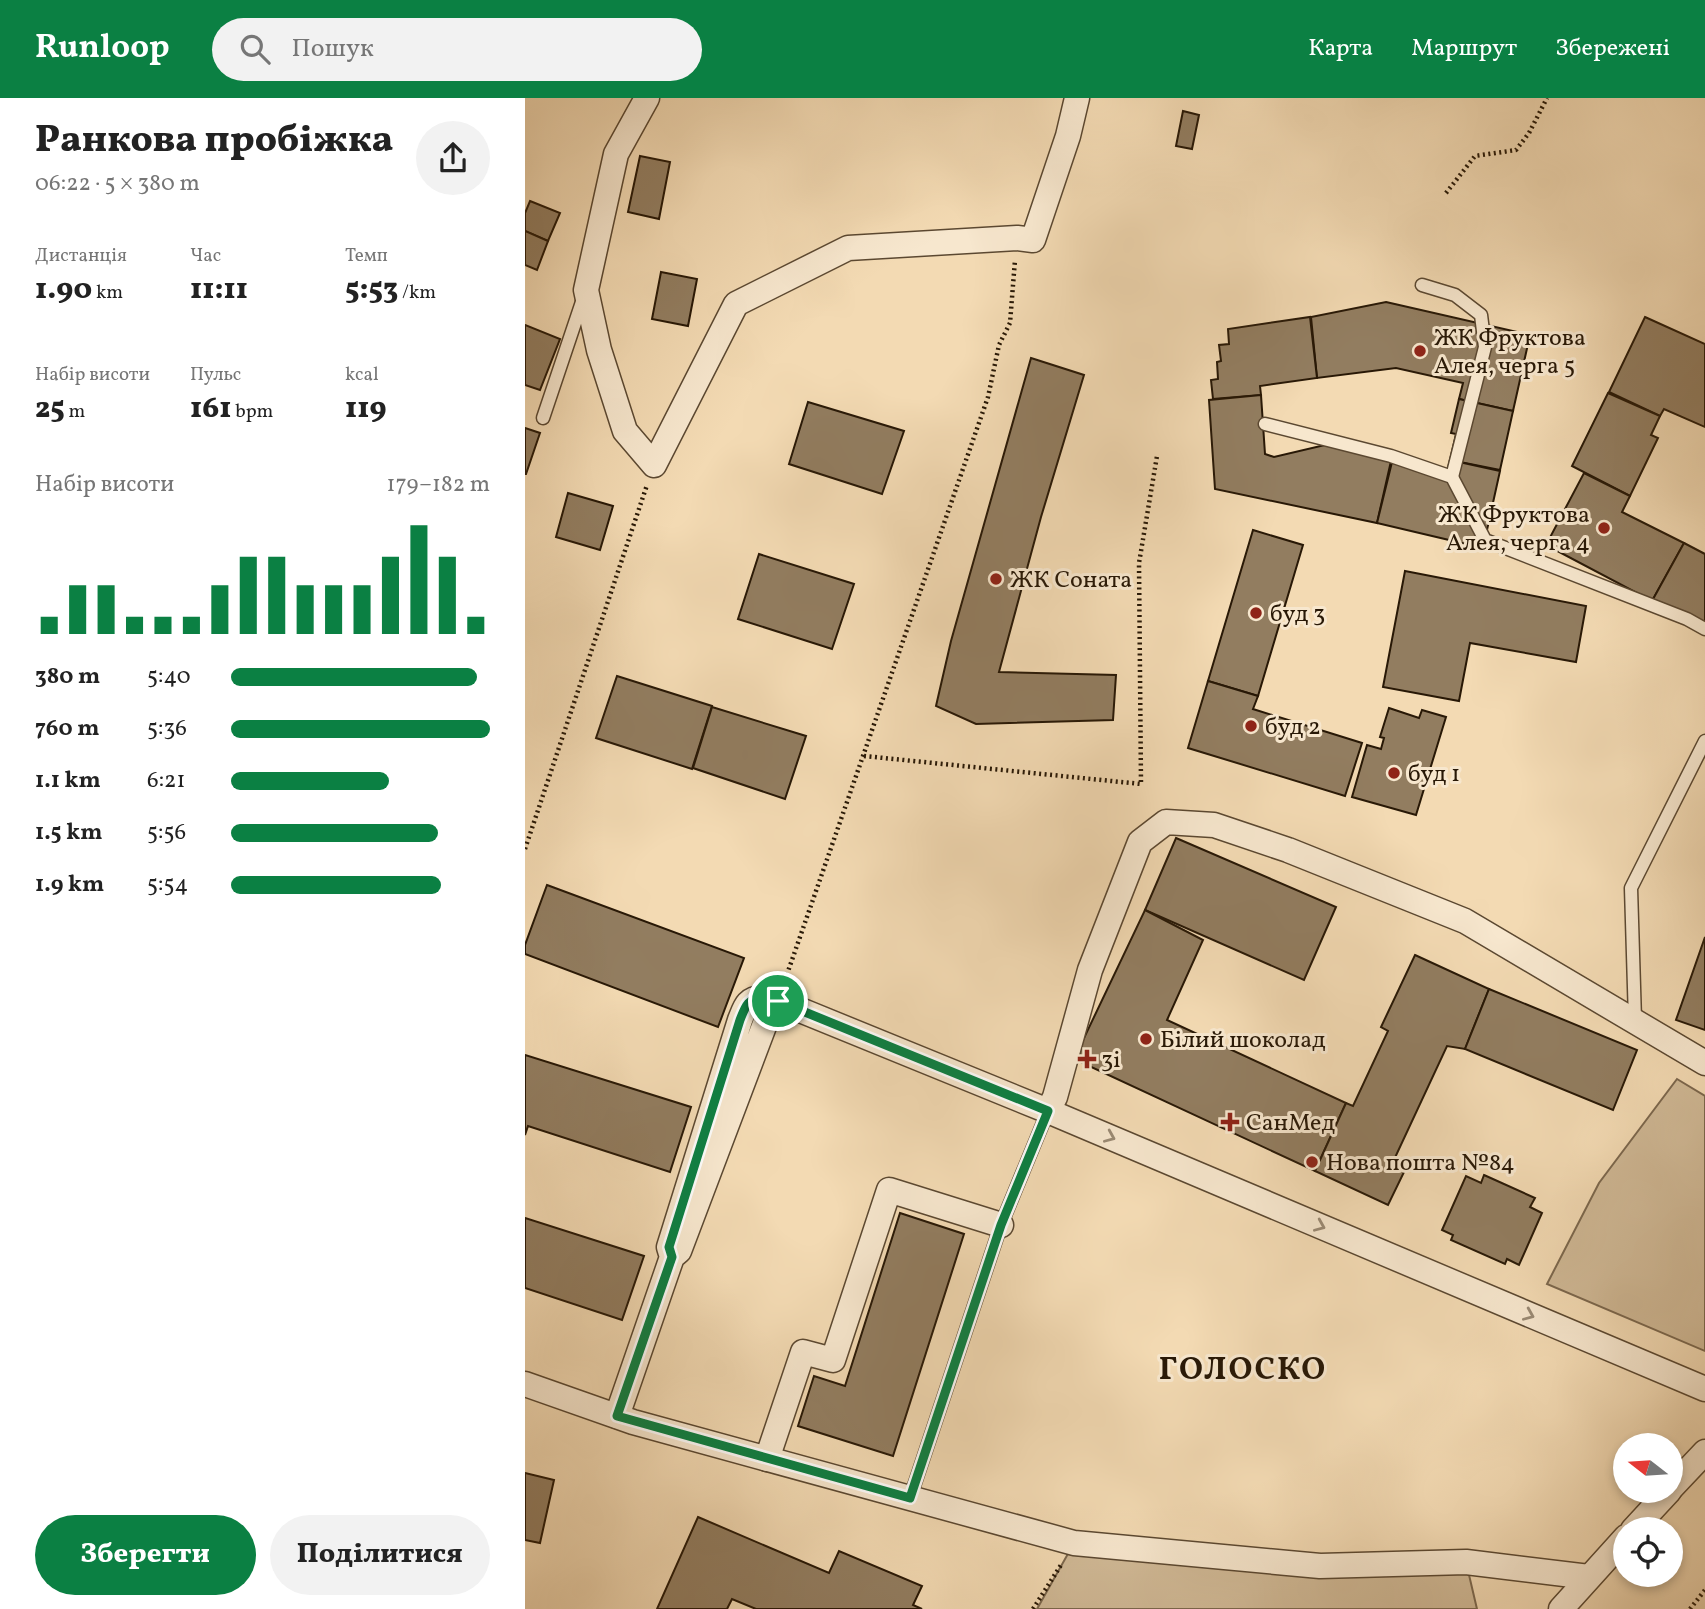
<!DOCTYPE html>
<html lang="uk">
<head>
<meta charset="utf-8">
<style>
	body { margin:0; font-family:Vollkorn,serif; background:#f2f2f2; color:#222; height:100vh; display:flex; flex-direction:column; font-size:26px; white-space:nowrap }
	* { box-sizing:border-box; margin:0 }
	p { font-size:23px; color:#767676 }
	.icon { flex:none; width:38px; height:38px; fill:none; stroke:currentColor; stroke-width:2; stroke-linecap:round; stroke-linejoin:round }
	.map { position:relative; flex:1; overflow:hidden }
	.details { display:flex; flex-direction:column; background:#fff; width:525px }
	.details>* { flex:none }
	.needle { width:46px; rotate:287deg }
	.buttons { position:absolute; left:1088px; top:1335px; display:grid; gap:14px }
	.buttons a { display:grid; place-items:center; width:70px; height:70px; border-radius:50%; background:#fff; box-shadow:0 4px 10px #0003; font-size:35px }
	.pin { position:absolute; display:grid; place-items:center; width:60px; height:60px; color:#fff; margin:-30px; border:4px solid #fff; border-radius:50%; box-shadow:0 2px 7px #0007 }
	.round { display:grid; place-items:center; flex:none; width:74px; height:74px; border-radius:37px; background:#f2f2f2 }
	.summary { display:flex; align-items:center; justify-content:space-between; height:119px; padding:0 35px }
	h1 { font-size:38px; font-weight:800; line-height:52px }
	.metrics { display:grid; grid-template-columns:repeat(3,1fr); gap:10px; height:119px; padding:7px 35px }
	.metrics div { display:grid; align-content:center }
	.metrics b { font-size:30px; font-weight:800 }
	.metrics small { font-size:19px; font-weight:400 }
	.metrics p { font-size:19px }
	.chart { height:196px; padding:14px 35px }
	.chart p { display:flex; justify-content:space-between }
	.chart svg { width:100%; height:126px; margin-top:7px; stroke:#0b8043; stroke-width:6 }
	.cta { display:flex; gap:14px; margin-top:auto; padding:14px 35px }
	.cta a { flex:1; height:80px; border-radius:42px; background:#0b8043; color:#fff; font-size:28px; font-weight:800; line-height:80px; text-align:center }
	.cta a+a { background:#f2f2f2; color:#222 }
	ul { padding:0 35px; list-style:none; font-size:23px }
	li { display:grid; grid-template-columns:112px 84px 1fr; align-items:center; height:52px }
	li i { height:18px; border-radius:9px; background:#0b8043 }
	header { display:flex; align-items:center; gap:42px; box-sizing:border-box; height:98px; padding:0 35px; background:#0b8043; color:#fff }
	header strong { font-size:33px }
	nav { display:flex; gap:38px; margin-inline-start:auto; font-size:24px }
	.search { width:490px; height:63px; background:#f2f2f2; display:flex; align-items:center; gap:18px; box-sizing:border-box; padding:0 24px; border-radius:38px; color:#767676; font-size:26px }
	main { display:flex; flex:1; min-height:0 }
	.map>svg:first-child { display:block }
	.green { fill:#d0b996; stroke:#7c684e; stroke-width:2 }
	.building { fill:#927d60; stroke:#281806; stroke-width:2 }
	.lines { fill:none; stroke-linecap:round; stroke-linejoin:round }
	.service-casing { stroke:#5b4831; stroke-width:15 }
	.minor-casing { stroke:#5b4831; stroke-width:27 }
	.path { stroke:#281806; stroke-width:4.5; stroke-dasharray:2 3.5; stroke-linecap:butt }
	.service { stroke:#f7e7ce; stroke-width:12 }
	.minor { stroke:#f7e7ce; stroke-width:24 }
	.oneway { stroke:#9a8a74 }
	.route-casing { stroke:#fff; stroke-width:14 }
	.route { stroke:#0b8043; stroke-width:9 }
	.poi-dot { fill:#8f2418; stroke:#f7e7ce; stroke-width:2.5 }
	.labels { text-anchor:middle; stroke-width:6; stroke-linejoin:round; paint-order:stroke }
	.poi-label { font-size:24px; fill:#281806; stroke:#f7e7ce; text-anchor:start }
	.district-label { font-size:32px; font-weight:bold; letter-spacing:2px; fill:#281806; stroke:#f7e7ce }
</style>
</head>
<body>
<header>
<strong>Runloop</strong>
<div class="search"><svg class="icon" aria-label="search" viewBox="0 0 24 24"><circle cx="10" cy="10" r="6"/><path d="M15 15l6 6"/></svg>Пошук</div>
<nav><a>Карта</a><a>Маршрут</a><a>Збережені</a></nav>
</header>
<main>
<section class="details">
<div class="summary"><div><h1>Ранкова пробіжка</h1><p>06:22 · 5 × 380 m</p></div><a class="round"><svg class="icon" aria-label="share" viewBox="0 0 24 24"><path d="M12 15V3M7 8l5-5 5 5M5 13v7h14v-7"/></svg></a></div>
<div class="metrics">
<div><p>Дистанція</p><b>1.90<small> km</small></b></div>
<div><p>Час</p><b>11:11</b></div>
<div><p>Темп</p><b>5:53<small> /km</small></b></div>
</div>
<div class="metrics">
<div><p>Набір висоти</p><b>25<small> m</small></b></div>
<div><p>Пульс</p><b>161<small> bpm</small></b></div>
<div><p>kcal</p><b>119</b></div>
</div>
<div class="chart"><p><span>Набір висоти</span>179–182 m</p>
<svg viewBox="0 0 160 44" preserveAspectRatio="none"><path d="M5 44V38M15 44V27M25 44V27M35 44V38M45 44V38M55 44V38M65 44V27M75 44V17M85 44V17M95 44V27M105 44V27M115 44V27M125 44V17M135 44V6M145 44V17M155 44V38"/></svg>
</div>
<ul>
<li><b>380 m</b>5:40<i style="width:95%"></i></li>
<li><b>760 m</b>5:36<i style="width:100%"></i></li>
<li><b>1.1 km</b>6:21<i style="width:61%"></i></li>
<li><b>1.5 km</b>5:56<i style="width:80%"></i></li>
<li><b>1.9 km</b>5:54<i style="width:81%"></i></li>
</ul>
<div class="cta"><a>Зберегти</a><a>Поділитися</a></div>
</section>
<div class="map">
<svg width="1180" height="1511" viewBox="0 0 1180 1511">
	<rect width="100%" height="100%" fill="#f3dab3"/>
	<filter id="stains"><feTurbulence type="fractalNoise" baseFrequency=".00286" numOctaves="4"/><feColorMatrix values="0 0 0 0 .2 0 0 0 0 .09 0 0 0 0 .02 0 0 0 .5 -.17"/></filter>
	<radialGradient id="worn" r=".72"><stop offset=".6" stop-color="#630" stop-opacity="0"/><stop offset="1" stop-color="#630" stop-opacity=".3"/></radialGradient>
	<g class="green">
		<polygon points="1152,981 1180,998 1180,1253 1022,1186 1074,1085"/>
		<polygon points="549,1445 785,1472 941,1464 952,1511 512,1511"/>
	</g>
	<g class="building">
		<polygon points="658,13 674,17 667,51 651,48"/>
		<polygon points="115,58 145,64 134,121 103,114"/>
		<polygon points="5,103 35,115 23,143 0,133 0,115"/>
		<polygon points="0,133 23,143 12,172 0,167"/>
		<polygon points="136,174 172,181 163,228 127,221"/>
		<polygon points="861,204 1005,237 988,313 934,301 938,285 871,270 792,280 786,219"/>
		<polygon points="785,219 792,280 735,288 736,297 688,301 686,282 693,281 692,264 696,263 694,247 704,246 703,231"/>
		<polygon points="1120,219 1180,246 1180,329 1139,311 1135,318 1084,294"/>
		<polygon points="0,227 35,241 15,292 0,287"/>
		<polygon points="506,260 559,277 516,419 474,574 591,577 588,622 451,626 411,608 426,543"/>
		<polygon points="1083,295 1135,318 1126,337 1133,340 1105,398 1047,368"/>
		<polygon points="736,297 740,356 749,359 804,346 866,363 852,425 690,391 684,302"/>
		<polygon points="934,301 988,313 975,372 925,362 931,336 926,335"/>
		<polygon points="283,304 379,333 357,396 264,366"/>
		<polygon points="0,330 15,335 1,376 0,376"/>
		<polygon points="925,362 975,373 958,450 852,425 867,364 921,378"/>
		<polygon points="1059,375 1105,398 1097,414 1159,445 1127,503 1021,447"/>
		<polygon points="43,395 88,408 75,452 31,439"/>
		<polygon points="728,432 778,447 733,598 683,583"/>
		<polygon points="1159,445 1180,456 1180,532 1127,503"/>
		<polygon points="234,456 329,486 307,551 213,521"/>
		<polygon points="880,473 1061,508 1051,564 945,545 934,603 858,589"/>
		<polygon points="92,578 187,608 167,671 71,640"/>
		<polygon points="683,583 733,598 728,611 837,645 820,698 663,650"/>
		<polygon points="187,609 281,638 260,701 168,670"/>
		<polygon points="864,610 894,620 897,612 921,619 891,717 827,699 842,647 856,651 859,640 855,639"/>
		<polygon points="651,740 811,809 779,882 620,812"/>
		<polygon points="22,787 219,860 193,929 0,856 0,847"/>
		<polygon points="620,812 678,842 642,922 821,1005 790,1073 549,961"/>
		<polygon points="1180,839 1180,932 1151,922"/>
		<polygon points="890,857 964,891 940,951 922,948 867,1066 880,1072 863,1107 790,1073 821,1005 828,1008 863,933 856,929"/>
		<polygon points="964,891 1112,952 1088,1012 940,951"/>
		<polygon points="0,957 166,1009 145,1074 3,1028 0,1037"/>
		<polygon points="959,1077 1010,1100 1005,1109 1017,1115 994,1167 982,1161 980,1166 926,1142 928,1137 917,1132 941,1078 956,1085"/>
		<polygon points="375,1115 439,1136 368,1358 273,1328 289,1278 320,1288"/>
		<polygon points="0,1120 119,1158 97,1222 0,1190"/>
		<polygon points="0,1375 29,1382 15,1445 0,1442"/>
		<polygon points="173,1419 304,1475 314,1453 397,1488 388,1507 397,1511 231,1511 207,1501 202,1511 132,1511"/>
	</g>
	<g class="lines">
		<g class="service-casing">
			<g id="service">
				<polyline points="897,187 930,197 956,217 960,249 927,379"/>
				<polyline points="18,320 58,201"/>
				<polyline points="740,326 866,358 927,379 960,442 1162,521 1180,531"/>
				<polyline points="1110,922 1106,790 1180,643"/>
				<polyline points="385,1400 476,1127 523,1013"/>
			</g>
		</g>
		<g class="minor-casing">
			<g id="minor">
				<polyline points="122,0 91,56 61,192 74,252 100,333 129,367 211,206 323,150 492,140 508,142 543,38 552,0"/>
				<polyline points="237,900 238,897 253,903 523,1013 1180,1291"/>
				<polyline points="523,1013 530,999 565,872 615,744 641,724 689,727 763,752 940,823 1180,965"/>
				<polyline points="0,1286 108,1324 549,1445 795,1468 941,1464 1064,1479"/>
				<path d="M92 1318 147 1159 154 1153 244 915V909L237 900C222 900 220 910 215 922L144 1149 147 1159"/>
				<polyline points="242,1361 278,1254 308,1262 364,1092 476,1127"/>
				<polyline points="1146,1390 1180,1354"/>
				<polyline points="1108,1432 1144,1393"/>
				<polyline points="1036,1511 1101,1439"/>
			</g>
		</g>
		<g class="path">
			<polyline points="921,95 950,58 991,52 1004,35 1022,0"/>
			<polyline points="339,658 616,686 614,465 632,358"/>
			<polyline points="0,751 122,387"/>
			<polyline points="260,882 463,299 474,247 485,225 490,162"/>
			<polyline points="508,1511 536,1467"/>
			<polyline points="1165,1511 1180,1492"/>
		</g>
		<use href="#service" class="service"/>
		<use href="#minor" class="minor"/>
	</g>
	<defs><path id="oneway-chevron" d="M-2-3.5L2.5 0L-2 3.5" fill="none" stroke-width="1.6" stroke-linecap="round" stroke-linejoin="round" transform="scale(1.75)"/></defs>
	<g class="oneway">
		<use href="#oneway-chevron" transform="translate(585 1039) rotate(23)"/>
		<use href="#oneway-chevron" transform="translate(795 1128) rotate(23)"/>
		<use href="#oneway-chevron" transform="translate(1004 1217) rotate(23)"/>
	</g>
	<g class="lines">
		<g class="route-casing">
			<path id="route" d="M238 897 523 1013 476 1127 385 1400 92 1318 147 1159 144 1149 215 922C220 910 222 900 237 900Z"/>
		</g>
		<use href="#route" class="route"/>
	</g>
	<g class="poi-dot">
		<circle cx="895" cy="253" r="7"/>
		<circle cx="1079" cy="430" r="7"/>
		<circle cx="471" cy="481" r="7"/>
		<circle cx="731" cy="515" r="7"/>
		<circle cx="726" cy="628" r="7"/>
		<circle cx="869" cy="675" r="7"/>
		<circle cx="621" cy="941" r="7"/>
		<path d="M558.5 950.5h7v7h7v7h-7v7h-7v-7h-7v-7h7z"/>
		<path d="M701.5 1013.5h7v7h7v7h-7v7h-7v-7h-7v-7h7z"/>
		<circle cx="787" cy="1064" r="7"/>
	</g>
	<g class="labels">
		<g class="poi-label">
			<text x="909" y="247">ЖК Фруктова<tspan x="909" dy="28">Алея, черга 5</tspan></text>
			<text x="1065" y="424" text-anchor="end">ЖК Фруктова<tspan x="1065" dy="28">Алея, черга 4</tspan></text>
			<text x="485" y="489">ЖК Соната</text>
			<text x="745" y="523">буд 3</text>
			<text x="740" y="636">буд 2</text>
			<text x="883" y="683">буд 1</text>
			<text x="635" y="949">Білий шоколад</text>
			<text x="576" y="969">3і</text>
			<text x="721" y="1032">СанМед</text>
			<text x="801" y="1072">Нова пошта №84</text>
		</g>
		<g class="district-label">
			<text x="718" y="1281">ГОЛОСКО</text>
		</g>
	</g>
	<rect width="100%" height="100%" filter="url(#stains)"/>
	<rect width="100%" height="100%" fill="url(#worn)"/>
</svg>
<div class="buttons">
<a><svg class="needle" viewBox="-14 -14 28 28"><path d="M0-13l5 13h-10z" fill="#e53935"/><path d="M0 13l5-13h-10z" fill="#767676"/></svg></a>
<a><svg class="icon" aria-label="locate" viewBox="0 0 24 24"><circle cx="12" cy="12" r="6"/><path d="M12 2v4M12 18v4M2 12h4M18 12h4"/></svg></a>
</div>
<div class="pin" style="left:253px;top:903px;background:#1e9e55"><svg class="icon" aria-label="arrive" viewBox="0 0 24 24"><path d="M6 21V4h12l-3 4 3 4H6"/></svg></div>
</div>
</main>
</body>
</html>
